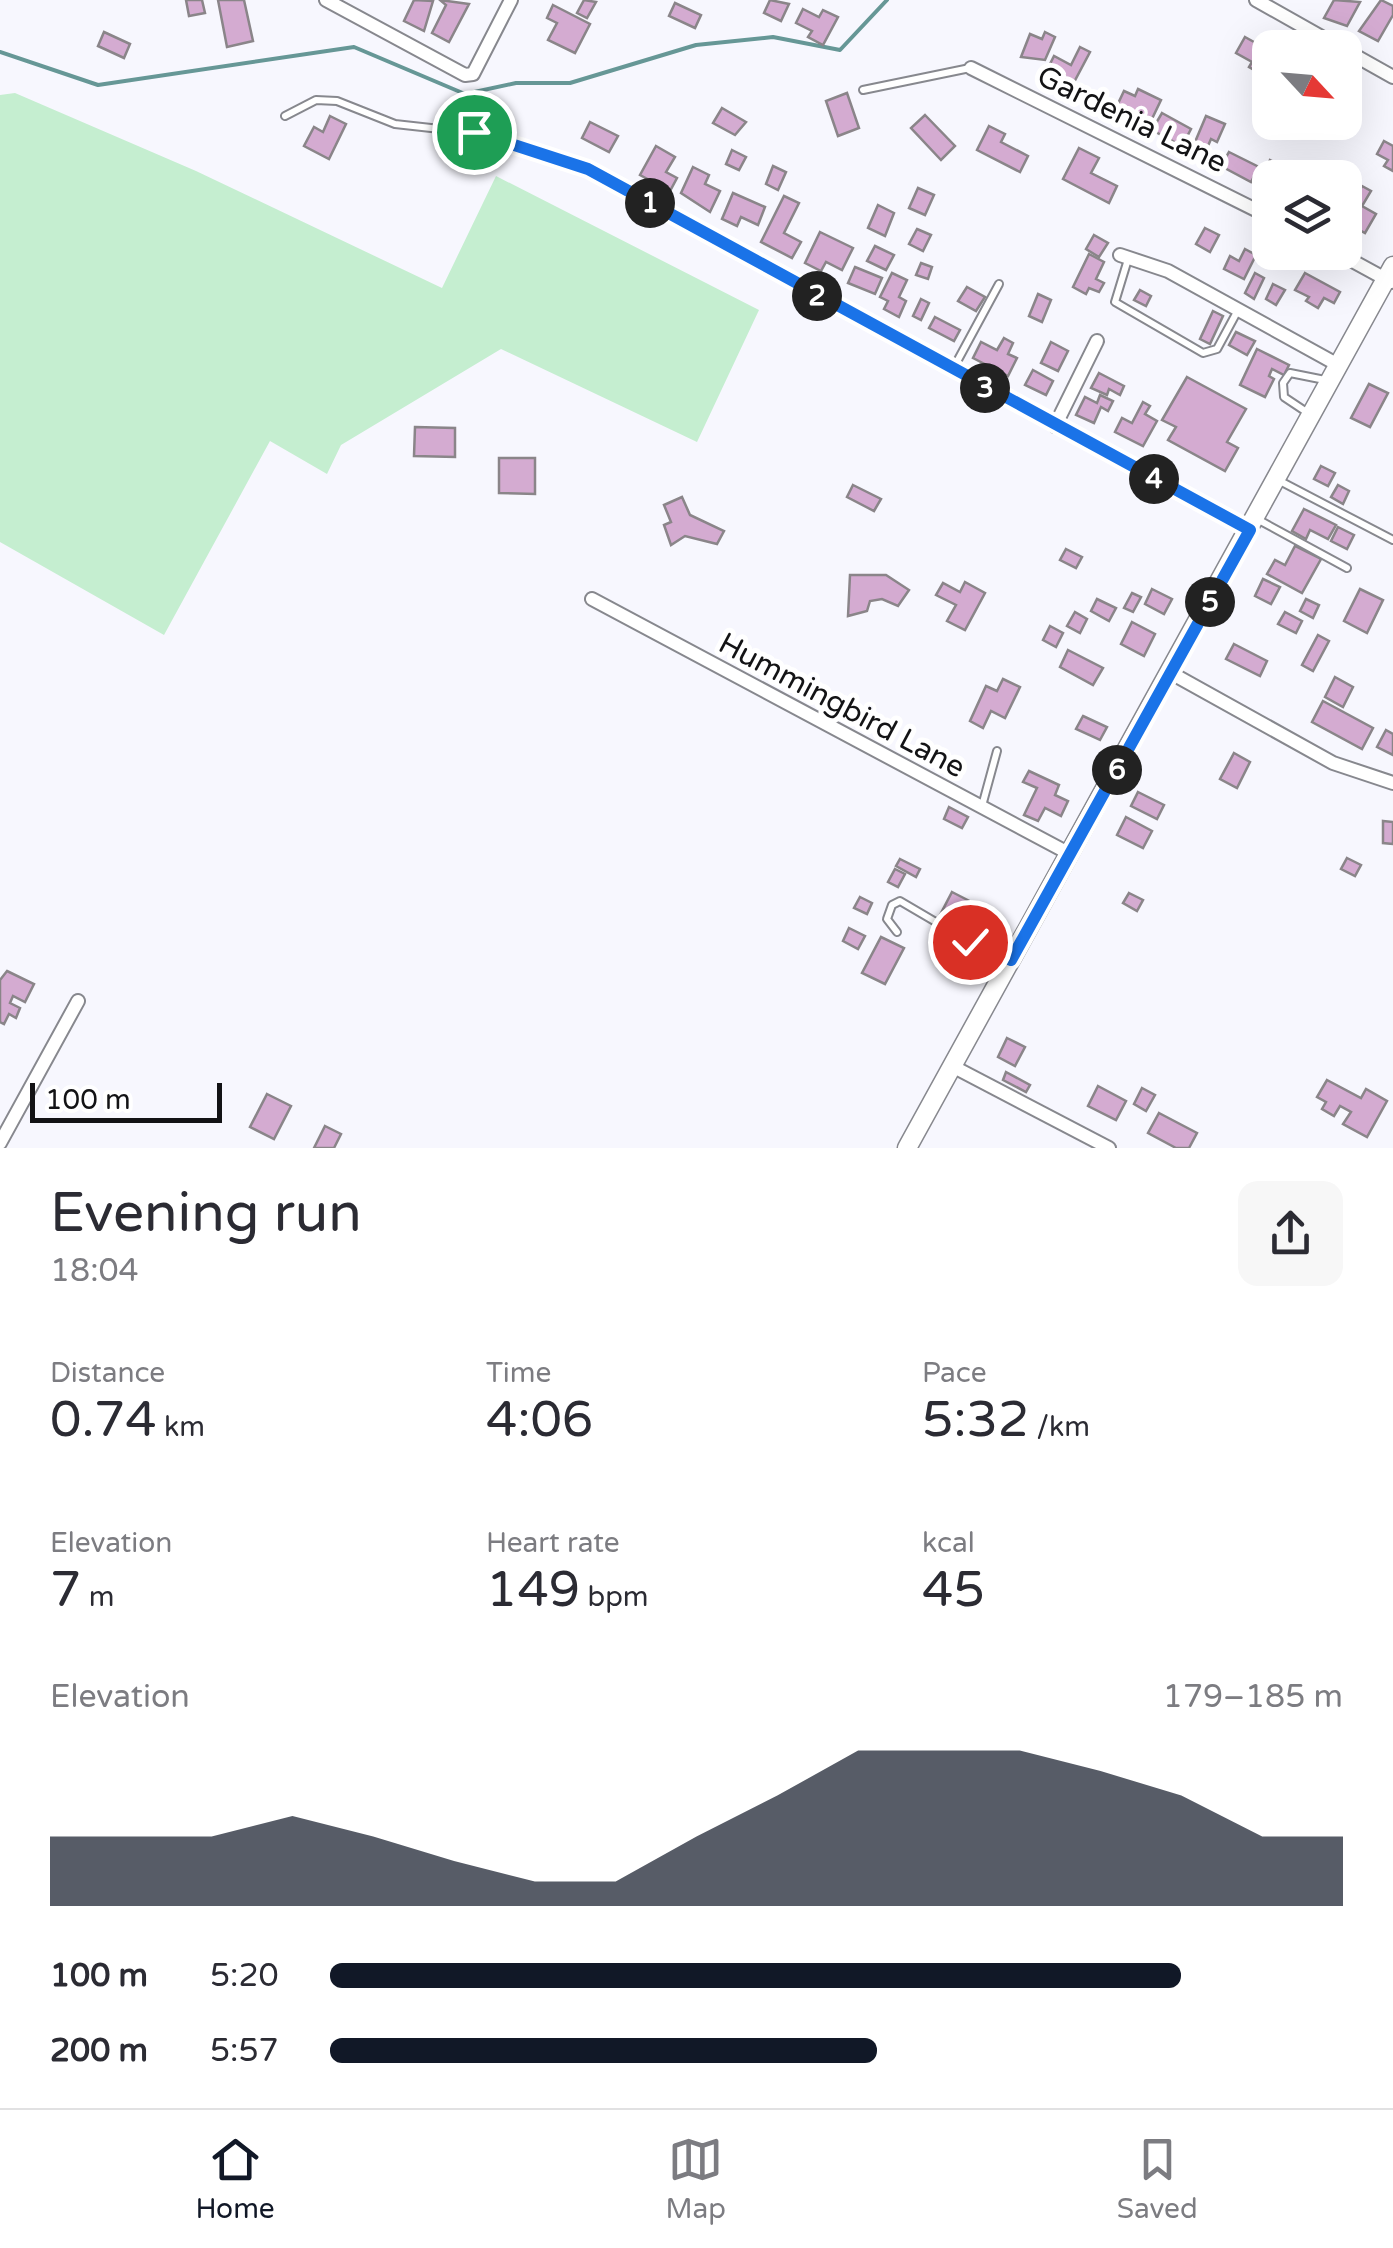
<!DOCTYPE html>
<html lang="en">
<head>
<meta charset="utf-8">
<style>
	body { margin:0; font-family:"Varela Round",sans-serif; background:#f7f7f7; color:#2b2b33; height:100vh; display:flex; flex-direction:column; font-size:38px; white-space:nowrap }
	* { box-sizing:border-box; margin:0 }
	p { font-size:32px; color:#7c7c81 }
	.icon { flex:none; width:55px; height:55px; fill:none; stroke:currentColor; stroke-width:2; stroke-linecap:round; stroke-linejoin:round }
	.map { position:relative; height:1148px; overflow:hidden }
	.drawer { display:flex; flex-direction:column; background:#fff; flex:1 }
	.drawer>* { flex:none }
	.needle { width:65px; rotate:116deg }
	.controls { position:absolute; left:1252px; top:30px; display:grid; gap:20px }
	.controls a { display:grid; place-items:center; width:110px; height:110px; border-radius:20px; background:#fff; box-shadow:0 10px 40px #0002; font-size:50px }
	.scale { position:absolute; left:30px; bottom:25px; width:192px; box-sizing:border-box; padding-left:10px; border:5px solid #131315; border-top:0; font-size:28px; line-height:35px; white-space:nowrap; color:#131315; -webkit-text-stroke:8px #fff; paint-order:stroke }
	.pin { position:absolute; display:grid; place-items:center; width:85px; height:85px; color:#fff; margin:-42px; border:5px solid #fff; border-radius:50%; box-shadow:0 2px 10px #0007 }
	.km { position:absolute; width:50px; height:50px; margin:-25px; border-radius:50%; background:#222; color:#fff; font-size:28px; line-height:50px; text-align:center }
	.round { display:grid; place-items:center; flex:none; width:105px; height:105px; border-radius:20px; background:#f7f7f7 }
	.head { display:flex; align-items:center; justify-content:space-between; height:170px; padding:0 50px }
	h1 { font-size:55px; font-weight:600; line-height:75px }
	.figures { display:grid; grid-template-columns:repeat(3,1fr); gap:15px; height:170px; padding:10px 50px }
	.figures div { display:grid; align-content:center }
	.figures b { font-size:50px; font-weight:600 }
	.figures small { font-size:28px; font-weight:400 }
	.figures p { font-size:28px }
	.chart { height:280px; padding:20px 50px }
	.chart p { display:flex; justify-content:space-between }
	.chart svg { width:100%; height:180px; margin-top:10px; fill:#111827; opacity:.7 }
	ul { padding:0 50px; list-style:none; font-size:32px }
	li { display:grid; grid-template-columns:160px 120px 1fr; align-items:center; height:75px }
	li i { height:25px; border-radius:12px; background:#111827 }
	.dock { display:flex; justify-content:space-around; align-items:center; height:140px; border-top:2px solid #e1e1e2; background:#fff; font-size:28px; color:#7c7c81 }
	.dock a { display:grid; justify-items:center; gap:5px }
	.dock .selected { color:#111827 }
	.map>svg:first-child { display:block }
	.green { fill:#c5eed0 }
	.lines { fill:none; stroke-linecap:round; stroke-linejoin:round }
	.stream { stroke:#669796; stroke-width:4 }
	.building { fill:#d4abd1; stroke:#8a8589; stroke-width:2.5 }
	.lane-casing { stroke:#87888e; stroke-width:10 }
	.street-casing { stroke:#87888e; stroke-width:16 }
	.secondary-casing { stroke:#87888e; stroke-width:21 }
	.lane { stroke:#fff; stroke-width:6 }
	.street { stroke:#fff; stroke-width:12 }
	.secondary { stroke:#fff; stroke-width:18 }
	.route-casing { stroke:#fff; stroke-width:20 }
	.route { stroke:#1a73e8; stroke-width:12 }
	.labels { text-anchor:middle; stroke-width:10; stroke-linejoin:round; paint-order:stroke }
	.street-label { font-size:30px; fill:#131315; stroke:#fff }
</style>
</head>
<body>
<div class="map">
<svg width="1393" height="1148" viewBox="0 0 1393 1148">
	<rect width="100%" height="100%" fill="#f7f7fe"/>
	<polygon class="green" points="15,93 196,171 442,288 496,176 759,310 697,442 501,349 341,445 327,474 270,441 164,635 0,542 0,95"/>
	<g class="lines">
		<polyline class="stream" points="0,52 98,85 354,47 465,94 516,83 570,83 696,45 773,37 840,50 887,0"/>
	</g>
	<g class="building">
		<polygon points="186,0 202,0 205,13 189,16"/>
		<polygon points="218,0 244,0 253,41 227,47"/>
		<polygon points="414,0 433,1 424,31 404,21"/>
		<polygon points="440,0 469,4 449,42 432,33 446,5"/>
		<polygon points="584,0 596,2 587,18 577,13"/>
		<polygon points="770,0 789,4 781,21 764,13"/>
		<polygon points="1334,0 1360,2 1347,26 1324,18"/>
		<polygon points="1381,0 1393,6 1393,15 1378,41 1359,31"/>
		<polygon points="675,3 701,15 695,28 669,16"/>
		<polygon points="553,5 590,24 575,53 548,40 557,23 547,18"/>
		<polygon points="803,9 819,17 823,10 838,17 823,45 808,37 812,31 796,23"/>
		<polygon points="104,32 130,44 124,58 98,46"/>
		<polygon points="1045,32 1055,37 1045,60 1021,57 1030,34 1042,39"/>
		<polygon points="1245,37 1270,51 1270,70 1265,67 1261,74 1249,67 1252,62 1236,53"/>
		<polygon points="1080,47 1090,52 1072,86 1046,72 1054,56 1071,65"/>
		<polygon points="1138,89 1161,100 1150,123 1114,112 1124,91 1135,96"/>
		<polygon points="847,93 859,128 838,136 826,101"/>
		<polygon points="722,108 746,122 735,135 713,123"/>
		<polygon points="1162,113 1191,129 1182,146 1152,130"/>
		<polygon points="925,115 955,146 941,160 911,128"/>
		<polygon points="330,116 346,124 329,159 304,146 314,127 323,132"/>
		<polygon points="1206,116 1225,124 1217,142 1211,139 1202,160 1190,154"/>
		<polygon points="590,122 618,136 609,152 582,138"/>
		<polygon points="989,126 1005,134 1001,142 1028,156 1020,172 977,150"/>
		<polygon points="1384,141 1393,146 1393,171 1384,166 1388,160 1377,154"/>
		<polygon points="656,146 675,157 666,172 677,178 670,191 640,175"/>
		<polygon points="1079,148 1099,158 1091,173 1117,186 1109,203 1063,179"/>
		<polygon points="732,150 746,157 739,170 726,164"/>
		<polygon points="1229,152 1259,167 1251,182 1221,166"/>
		<polygon points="1270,160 1299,175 1298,178 1270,180 1262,176"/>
		<polygon points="773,166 786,172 778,190 766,184"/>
		<polygon points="693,167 709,175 705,184 720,191 710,212 681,193"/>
		<polygon points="1362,186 1371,191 1362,206 1376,214 1365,233 1345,222"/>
		<polygon points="918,188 934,195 925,215 909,208"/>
		<polygon points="733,193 765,207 758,225 741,217 737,226 722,219"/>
		<polygon points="784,196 799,203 784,233 801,242 792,258 761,242"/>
		<polygon points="878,205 894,213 885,236 868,228"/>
		<polygon points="1205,228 1219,235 1210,252 1196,244"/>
		<polygon points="917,229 931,235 923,251 909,244"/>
		<polygon points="820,232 853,248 842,270 826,262 821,271 805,263"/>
		<polygon points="1094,235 1108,243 1099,257 1086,249"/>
		<polygon points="875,246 894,255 886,270 867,261"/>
		<polygon points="1245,249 1256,255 1244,279 1224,269 1230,256 1239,261"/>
		<polygon points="1089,254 1104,262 1096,279 1104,283 1099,292 1089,288 1086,294 1073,287"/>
		<polygon points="921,263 932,267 928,279 916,275"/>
		<polygon points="855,267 882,278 875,294 848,283"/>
		<polygon points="892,273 907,280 899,297 906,301 899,317 884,309 888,301 880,297"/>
		<polygon points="1255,273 1264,278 1254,299 1245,293"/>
		<polygon points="1305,273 1340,292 1334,303 1324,298 1318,308 1306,301 1309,297 1295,290"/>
		<polygon points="1273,284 1285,290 1276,305 1266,299"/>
		<polygon points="967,287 985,297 976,311 958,301"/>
		<polygon points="1140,290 1151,296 1146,306 1134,300"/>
		<polygon points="1038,294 1051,300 1042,322 1029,316"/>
		<polygon points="921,299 929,303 921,320 913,316"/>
		<polygon points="1213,311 1223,316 1210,344 1200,339"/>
		<polygon points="935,317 960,330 954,341 929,328"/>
		<polygon points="1236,332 1255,341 1247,355 1229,345"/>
		<polygon points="1004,338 1013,343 1008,354 1017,358 1008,376 973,358 981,342 997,350"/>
		<polygon points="1051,342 1068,351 1058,371 1041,363"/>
		<polygon points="1257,349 1289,365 1284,375 1272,369 1269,376 1274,379 1265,397 1240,385"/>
		<polygon points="1033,370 1053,381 1046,395 1025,385"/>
		<polygon points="1099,373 1124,386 1120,395 1109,389 1107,395 1091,388"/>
		<polygon points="1187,377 1246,409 1227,442 1238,448 1225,471 1168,440 1176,427 1162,420"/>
		<polygon points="1369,384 1388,393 1370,427 1351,418"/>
		<polygon points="1100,395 1113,401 1108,411 1101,407 1094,423 1076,415 1085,397 1097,403"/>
		<polygon points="1143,402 1150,406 1145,414 1157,421 1143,446 1115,432 1122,418 1132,423"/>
		<polygon points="415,427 455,428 455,457 414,456"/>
		<polygon points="499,458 535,458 535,494 499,493"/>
		<polygon points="1321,466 1335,473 1328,486 1314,479"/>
		<polygon points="853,485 881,499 874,511 847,497"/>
		<polygon points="1338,485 1349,491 1343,504 1331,497"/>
		<polygon points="682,497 690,515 724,531 717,544 685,536 671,545 664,525 671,522 664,505"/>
		<polygon points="1304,509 1336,525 1328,539 1310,530 1306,539 1292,531"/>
		<polygon points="1338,527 1354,535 1347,549 1331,541"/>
		<polygon points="1295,546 1321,559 1302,593 1267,574 1275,560 1285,565"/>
		<polygon points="1066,549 1082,557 1076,568 1060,560"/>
		<polygon points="850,575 886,575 909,590 898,606 882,599 870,601 867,611 848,616"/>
		<polygon points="1263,579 1280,587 1271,604 1255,596"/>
		<polygon points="965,582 985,593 965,630 947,621 956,605 936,595 943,583 960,592"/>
		<polygon points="1152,589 1172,599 1164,614 1145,604"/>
		<polygon points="1360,589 1383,600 1367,633 1344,621"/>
		<polygon points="1132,593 1141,597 1133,612 1124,608"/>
		<polygon points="1097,599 1116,608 1109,621 1091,611"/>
		<polygon points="1306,599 1319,605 1313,618 1300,611"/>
		<polygon points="1075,612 1087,619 1080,633 1067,626"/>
		<polygon points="1285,612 1302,621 1296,633 1278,624"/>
		<polygon points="1132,622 1155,634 1144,656 1121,644"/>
		<polygon points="1050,626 1063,633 1056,647 1043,640"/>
		<polygon points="1318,635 1329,641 1313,671 1302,665"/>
		<polygon points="1234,644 1267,661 1260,676 1226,659"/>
		<polygon points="1068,650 1103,668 1093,685 1060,667"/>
		<polygon points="1335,677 1353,687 1343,707 1325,697"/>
		<polygon points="1003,679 1020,687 1005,718 991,711 983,728 970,721 986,686 997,691"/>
		<polygon points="1323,701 1373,728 1362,749 1312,722"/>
		<polygon points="1083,716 1107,727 1100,740 1076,729"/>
		<polygon points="1386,730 1393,734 1393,755 1377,747"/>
		<polygon points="1234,753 1250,762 1237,788 1220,779"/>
		<polygon points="1029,771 1059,785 1055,795 1068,801 1061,816 1045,808 1038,821 1024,815 1037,788 1023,782"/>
		<polygon points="1138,792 1164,805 1157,819 1131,806"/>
		<polygon points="949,807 968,817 962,828 944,819"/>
		<polygon points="1126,817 1152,831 1143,848 1117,835"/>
		<polygon points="1383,821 1393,822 1393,844 1383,843"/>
		<polygon points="1347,858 1361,865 1355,876 1341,869"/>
		<polygon points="900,859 920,869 916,877 896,866"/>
		<polygon points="895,869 905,874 898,887 888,882"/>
		<polygon points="952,892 985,909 973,932 940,915"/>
		<polygon points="1129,893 1143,900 1137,911 1123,903"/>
		<polygon points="860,897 872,903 867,914 854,908"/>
		<polygon points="990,921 1002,927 993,943 981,937"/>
		<polygon points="849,928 865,936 858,949 843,941"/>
		<polygon points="881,937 904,948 885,984 862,973"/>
		<polygon points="7,971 34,984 25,1002 13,996 10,1003 20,1008 16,1018 9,1014 4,1024 0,1022 0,980"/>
		<polygon points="1007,1038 1025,1047 1015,1066 998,1057"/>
		<polygon points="1006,1072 1030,1085 1026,1092 1003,1080"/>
		<polygon points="1327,1080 1361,1098 1366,1089 1387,1101 1367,1137 1343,1124 1351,1112 1340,1106 1334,1116 1322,1109 1326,1102 1317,1097"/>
		<polygon points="1098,1086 1126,1101 1116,1120 1088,1106"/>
		<polygon points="1142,1088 1155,1095 1146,1111 1134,1104"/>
		<polygon points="267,1094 291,1106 274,1139 250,1127"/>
		<polygon points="1159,1113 1197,1133 1189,1148 1176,1148 1148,1133"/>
		<polygon points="325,1126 341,1134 334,1148 314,1148"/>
	</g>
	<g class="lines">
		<g class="lane-casing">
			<g id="lane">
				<polyline points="863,90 970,68"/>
				<polyline points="285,116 316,100 337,101 395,124 494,135 587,169"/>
				<polyline points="1129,256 1115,302 1203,353 1217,349 1237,312"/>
				<polyline points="953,369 999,284"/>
				<polyline points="1308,413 1284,397 1283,383 1290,373 1325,380"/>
				<polyline points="1278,480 1393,540"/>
				<polyline points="1257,519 1347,568"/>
				<polyline points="982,806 997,751"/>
				<polyline points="897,932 887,919 892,905 900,901 975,945 1010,960"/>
			</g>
		</g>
		<g class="street-casing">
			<g id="street">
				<polyline points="326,0 465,75 473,74 511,0"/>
				<polyline points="1256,0 1341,48"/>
				<polyline points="1345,50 1393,77"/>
				<polyline points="971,68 1270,217"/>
				<polyline points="588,169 1250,530"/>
				<polyline points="1336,252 1391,282"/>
				<polyline points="1120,255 1168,271 1340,366"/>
				<polyline points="1055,426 1097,341"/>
				<polyline points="592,599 1070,854"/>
				<polyline points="1171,673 1333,763 1393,783"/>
				<polyline points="952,1066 1109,1148"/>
				<polyline points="0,1143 78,1001"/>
			</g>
		</g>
		<g class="secondary-casing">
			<polyline id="secondary" points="907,1148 1393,266"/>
		</g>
		<use href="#lane" class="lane"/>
		<use href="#street" class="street"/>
		<use href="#secondary" class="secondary"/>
	</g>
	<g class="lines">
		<g class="route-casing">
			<polyline id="route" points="474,132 588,169 1250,530 1011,960 970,942"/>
		</g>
		<use href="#route" class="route"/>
	</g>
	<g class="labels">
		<g class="street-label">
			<text transform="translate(1132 119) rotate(26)" y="10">Gardenia Lane</text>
			<text transform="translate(842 705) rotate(28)" y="10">Hummingbird Lane</text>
		</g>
	</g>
</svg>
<div class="controls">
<a><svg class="needle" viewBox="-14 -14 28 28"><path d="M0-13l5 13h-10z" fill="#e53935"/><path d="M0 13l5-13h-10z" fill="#7c7c81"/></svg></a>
<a><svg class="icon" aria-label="layers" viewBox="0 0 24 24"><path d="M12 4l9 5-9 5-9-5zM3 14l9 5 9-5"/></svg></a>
</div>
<div class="scale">100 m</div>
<div class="pin" style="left:474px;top:132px;background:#1e9e55"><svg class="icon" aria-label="arrive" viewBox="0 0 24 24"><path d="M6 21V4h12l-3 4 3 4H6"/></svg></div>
<div class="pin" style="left:970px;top:942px;background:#d93025"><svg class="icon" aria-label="check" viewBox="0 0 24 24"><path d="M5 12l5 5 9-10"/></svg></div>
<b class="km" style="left:650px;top:203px">1</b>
<b class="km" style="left:817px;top:296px">2</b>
<b class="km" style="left:985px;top:388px">3</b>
<b class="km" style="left:1154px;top:479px">4</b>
<b class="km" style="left:1210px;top:602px">5</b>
<b class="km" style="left:1117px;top:770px">6</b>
</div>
<section class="drawer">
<div class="head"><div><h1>Evening run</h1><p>18:04</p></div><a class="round"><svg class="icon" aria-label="share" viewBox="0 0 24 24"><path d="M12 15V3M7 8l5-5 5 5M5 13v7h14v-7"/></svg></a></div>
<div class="figures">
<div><p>Distance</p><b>0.74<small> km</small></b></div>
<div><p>Time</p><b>4:06</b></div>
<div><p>Pace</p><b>5:32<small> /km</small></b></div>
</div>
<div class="figures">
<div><p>Elevation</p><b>7<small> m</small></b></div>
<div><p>Heart rate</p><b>149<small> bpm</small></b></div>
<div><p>kcal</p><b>45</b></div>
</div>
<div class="chart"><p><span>Elevation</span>179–185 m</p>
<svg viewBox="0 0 160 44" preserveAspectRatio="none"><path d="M0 44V27L10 27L20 27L30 22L40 27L50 33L60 38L70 38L80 27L90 17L100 6L110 6L120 6L130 11L140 17L150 27L160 27V44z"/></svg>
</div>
<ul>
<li><b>100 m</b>5:20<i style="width:84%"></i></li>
<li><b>200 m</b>5:57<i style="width:54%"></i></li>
</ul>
</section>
<nav class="dock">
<a class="selected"><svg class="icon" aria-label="home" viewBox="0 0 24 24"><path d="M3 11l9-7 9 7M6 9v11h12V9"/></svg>Home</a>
<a><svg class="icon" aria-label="map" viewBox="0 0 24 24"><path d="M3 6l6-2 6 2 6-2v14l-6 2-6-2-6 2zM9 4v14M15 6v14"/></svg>Map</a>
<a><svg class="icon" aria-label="saved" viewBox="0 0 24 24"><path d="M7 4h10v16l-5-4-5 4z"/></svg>Saved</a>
</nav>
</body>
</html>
